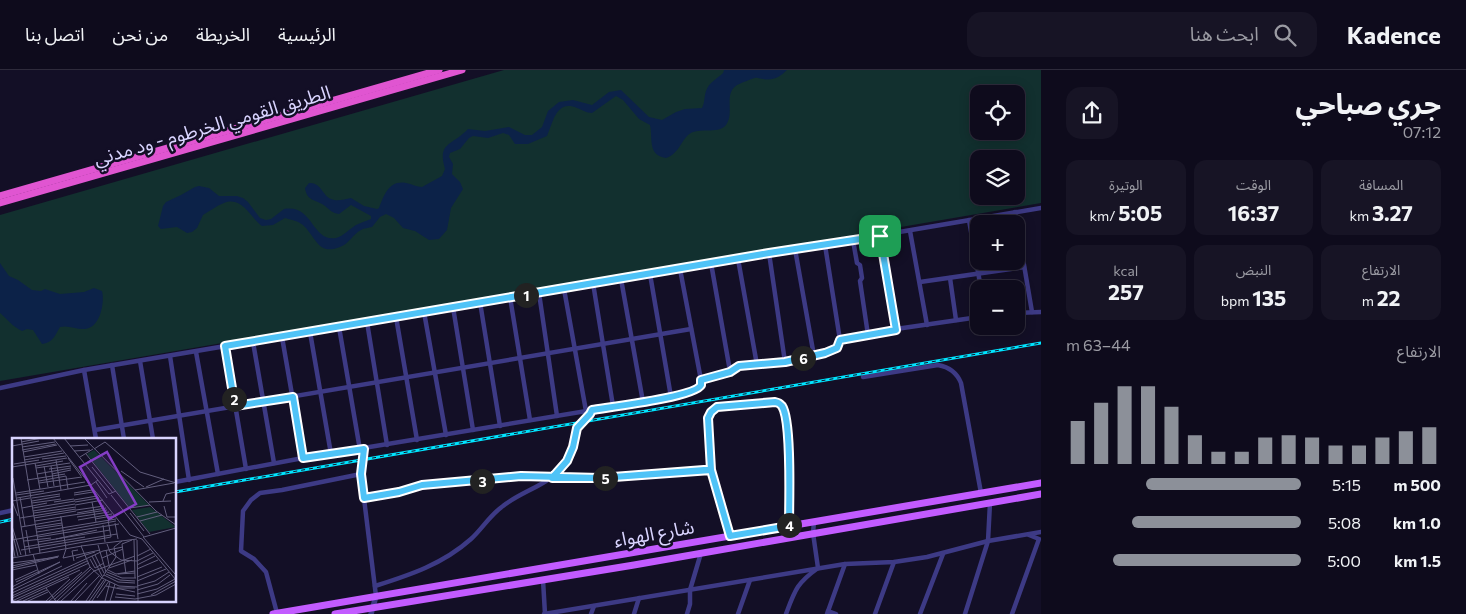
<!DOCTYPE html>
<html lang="ar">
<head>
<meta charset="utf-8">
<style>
	body { margin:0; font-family:Commissioner,"Noto Sans Arabic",sans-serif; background:#171425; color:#f1f3f6; direction:rtl; height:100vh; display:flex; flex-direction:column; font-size:19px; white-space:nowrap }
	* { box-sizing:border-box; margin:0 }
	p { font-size:16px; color:#9b9ba3 }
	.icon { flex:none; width:28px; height:28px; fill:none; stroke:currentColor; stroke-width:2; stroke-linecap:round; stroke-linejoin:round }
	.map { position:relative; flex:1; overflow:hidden; direction:ltr }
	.sheet { display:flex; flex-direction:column; background:#0e0b1c; width:425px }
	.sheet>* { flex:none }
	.tools { position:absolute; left:970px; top:15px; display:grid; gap:10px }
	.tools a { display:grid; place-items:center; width:55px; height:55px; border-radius:10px; background:#0e0b1c; box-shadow:0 2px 12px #0003,0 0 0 1px #2e2b3b; font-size:25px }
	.pin { position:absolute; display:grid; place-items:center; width:42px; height:42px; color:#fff; margin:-21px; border-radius:10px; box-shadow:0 2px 8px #0006 }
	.km { position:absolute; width:25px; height:25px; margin:-12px; border-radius:50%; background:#222; color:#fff; font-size:14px; line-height:25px; text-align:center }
	.round { display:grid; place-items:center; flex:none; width:52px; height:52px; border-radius:15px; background:#171425 }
	.head { display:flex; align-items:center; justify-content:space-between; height:85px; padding:0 25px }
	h1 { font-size:28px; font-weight:700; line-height:38px }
	.metrics { display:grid; grid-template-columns:repeat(3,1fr); gap:8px; height:85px; padding:5px 25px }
	.metrics div { display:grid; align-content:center; border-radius:12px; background:#171425; text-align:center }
	.metrics b { font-size:21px; font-weight:700 }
	.metrics small { font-size:14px; font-weight:400 }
	.metrics p { font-size:14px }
	.chart { height:140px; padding:10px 25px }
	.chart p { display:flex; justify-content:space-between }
	.chart svg { width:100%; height:90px; margin-top:5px; stroke:#8c9099; stroke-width:6 }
	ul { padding:0 25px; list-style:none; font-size:16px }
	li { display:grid; grid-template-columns:80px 60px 1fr; align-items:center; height:38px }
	li i { height:12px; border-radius:6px; background:#8c9099 }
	header { display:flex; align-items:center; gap:30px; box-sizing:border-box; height:70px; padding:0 25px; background:#0e0b1c; border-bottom:1px solid #2e2b3b }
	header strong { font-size:24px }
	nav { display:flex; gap:28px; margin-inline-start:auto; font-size:18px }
	.search { width:350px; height:45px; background:#171425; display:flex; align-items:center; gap:12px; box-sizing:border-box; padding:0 18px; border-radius:15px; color:#9b9ba3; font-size:19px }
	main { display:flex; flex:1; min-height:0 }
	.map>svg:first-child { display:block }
	.green { fill:#12302f; fill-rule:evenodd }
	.water { fill:#0c2248 }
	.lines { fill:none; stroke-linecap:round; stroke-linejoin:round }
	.minor { stroke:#3d3a85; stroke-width:4.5 }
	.tertiary { stroke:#3d3a85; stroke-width:5.5 }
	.primary { stroke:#c25bff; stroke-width:7 }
	.trunk { stroke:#e055d1; stroke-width:7 }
	.rail-casing { stroke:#00e5ff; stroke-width:3 }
	.rail { stroke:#130f26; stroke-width:1; stroke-dasharray:4; stroke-linecap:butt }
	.route-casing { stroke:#fff; stroke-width:10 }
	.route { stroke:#4fc3f7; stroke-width:6 }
	.labels { text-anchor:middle; stroke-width:5; stroke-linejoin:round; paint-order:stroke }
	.street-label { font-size:19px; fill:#d9d4ff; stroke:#130f26 }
	.inset-road { fill:none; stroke:#625e7d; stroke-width:1 }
	.view { fill:#843dc5; fill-opacity:0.15; stroke:#843dc5; stroke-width:2.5 }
	.inset-edge { fill:none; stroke:#d9d4ff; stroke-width:2.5 }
</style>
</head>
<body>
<header>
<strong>Kadence</strong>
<div class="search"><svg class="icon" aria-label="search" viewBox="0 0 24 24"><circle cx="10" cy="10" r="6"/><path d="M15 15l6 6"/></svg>ابحث هنا</div>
<nav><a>الرئيسية</a><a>الخريطة</a><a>من نحن</a><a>اتصل بنا</a></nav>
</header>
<main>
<section class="sheet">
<div class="head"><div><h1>جري صباحي</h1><p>07:12</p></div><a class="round"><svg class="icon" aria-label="share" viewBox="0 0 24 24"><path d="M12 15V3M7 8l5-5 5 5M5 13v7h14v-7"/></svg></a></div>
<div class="metrics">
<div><p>المسافة</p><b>3.27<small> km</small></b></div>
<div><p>الوقت</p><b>16:37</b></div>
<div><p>الوتيرة</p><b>5:05<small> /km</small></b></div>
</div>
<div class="metrics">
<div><p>الارتفاع</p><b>22<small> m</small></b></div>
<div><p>النبض</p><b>135<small> bpm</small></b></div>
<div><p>kcal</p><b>257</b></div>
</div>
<div class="chart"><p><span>الارتفاع</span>44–63 m</p>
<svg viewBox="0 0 160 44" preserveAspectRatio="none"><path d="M5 44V23M15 44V14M25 44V6M35 44V6M45 44V16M55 44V30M65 44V38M75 44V38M85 44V31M95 44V30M105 44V31M115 44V35M125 44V35M135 44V31M145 44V28M155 44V26"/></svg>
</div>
<ul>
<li><b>500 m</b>5:15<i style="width:66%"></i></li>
<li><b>1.0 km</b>5:08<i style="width:72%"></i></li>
<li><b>1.5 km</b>5:00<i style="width:80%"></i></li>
</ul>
</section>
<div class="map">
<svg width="1041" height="544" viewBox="0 0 1041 544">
	<rect width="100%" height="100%" fill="#130f26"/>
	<path class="green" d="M504 0H1041V133L0 311V145ZM979 24H1016V61H979ZM979 89H1016V126H979Z"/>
	<g class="water">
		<path d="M724 0H787C780 7 773 11 763 9 761 9 757 7 755 8 753 8 739 14 737 15 723 24 735 43 726 55 719 64 704 58 693 62 681 67 681 83 666 88 647 85 653 68 650 55L639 49 623 30 616 26 592 43C586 43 583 40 577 38 556 29 553 53 547 66L528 74H515L509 65 503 63 488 68 473 66 469 68 460 79 450 83 449 87 453 94 452 104 460 112 463 119 451 138 447 160 439 169 429 170 415 161 403 158 394 148 386 144 380 147 372 157C369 158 364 158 361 160 353 164 349 174 340 177 318 186 316 167 303 155 298 151 292 150 285 148L273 155 262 156C250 147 242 126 224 133 216 136 210 141 203 145L197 158 192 162 187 163 177 157 161 159 158 156 163 136 166 132 181 125 195 117 199 116 209 118 219 126H237L243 128 248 132 260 148 266 150 271 149 284 139C314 134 311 172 336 168 344 166 349 159 356 155 360 153 366 151 371 149V146L351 135 339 144C332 143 330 140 325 136 316 129 307 132 305 118L309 113C321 112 322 125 331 129 338 132 344 129 351 128L364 136 377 139 379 138C384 125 389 110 406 113 412 114 417 117 422 117L442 106 445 99C437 72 452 76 468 59L485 61 509 57 525 65H532L542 57 548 41 559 32 573 30 592 35 609 22 621 20 649 47 662 50 676 42 685 39 702 38C705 32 704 27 706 21 709 12 717 9 723 3Z"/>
		<path d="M0 193 9 206 18 210 32 220 41 221 45 219 60 224 84 222 94 218 102 221C105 233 100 260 83 259 75 259 68 255 60 257 55 265 53 273 42 274L33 260 27 259 22 261C13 257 7 249 0 243Z"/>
	</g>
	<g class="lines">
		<g class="minor">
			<polyline points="1015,142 1032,242"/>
			<polyline points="969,150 981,219"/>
			<polyline points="910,161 927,255"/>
			<polyline points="880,166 896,259"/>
			<polyline points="853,170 857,193 860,195 862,208 860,211 868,265"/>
			<polyline points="795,179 814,286"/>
			<polyline points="769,183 785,292"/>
			<polyline points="738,189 757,295"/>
			<polyline points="711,193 730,301"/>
			<polyline points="650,204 671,327"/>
			<polyline points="950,208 956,250"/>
			<polyline points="621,209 643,332"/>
			<polyline points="920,212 1024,197"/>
			<polyline points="593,213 613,336"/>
			<polyline points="564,219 586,341"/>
			<polyline points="539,223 557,346"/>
			<polyline points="510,227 530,350"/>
			<polyline points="480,232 500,356"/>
			<polyline points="453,237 473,360"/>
			<polyline points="424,242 446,365"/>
			<polyline points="1016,243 1041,242"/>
			<polyline points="396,247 417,370"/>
			<polyline points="367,252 387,375"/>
			<polyline points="339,257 360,380"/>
			<polyline points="310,262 331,384"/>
			<polyline points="282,267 303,388"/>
			<polyline points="840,270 896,259 979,247"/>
			<polyline points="253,272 274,393"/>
			<polyline points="225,276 246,399"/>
			<polyline points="196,282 218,404"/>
			<polyline points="170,286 189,410"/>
			<polyline points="140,291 153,369"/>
			<polyline points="112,295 124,369"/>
			<polyline points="84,300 96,369"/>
			<path d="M863 307 938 295C949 297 957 303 961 313L981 423"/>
			<polyline points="701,310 730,301 739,296 785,292 825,283 837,278 840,270 825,175"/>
			<polyline points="0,318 84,300 1041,138"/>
			<polyline points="95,360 691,259"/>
			<polyline points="364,379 361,404 376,526"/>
			<polyline points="175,412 303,388 671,327 697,320 701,315 701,310 680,199"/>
			<polyline points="364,428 422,415 521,407 600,408 711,400"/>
			<polyline points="0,443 14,440"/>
			<polyline points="730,466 711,400 708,348 711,342 717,337 775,332 782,336 788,360 789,456"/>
			<polyline points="543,510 545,544"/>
			<path d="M375 516C410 505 443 494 471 469 482 459 490 445 503 436 523 420 554 414 567 390 573 379 572 367 578 357 581 350 589 347 592 340"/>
			<polyline points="828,541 836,544"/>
			<polyline points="277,543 266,502 254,489 241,481 243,441 251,430 260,423 282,420 361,404"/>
			<polyline points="544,544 845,494 894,492 927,487 988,471 1041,462"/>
			<polyline points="591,544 594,536"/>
			<polyline points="634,544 639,528"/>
			<polyline points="687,544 690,534 690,520 701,483"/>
			<polyline points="738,544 750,510"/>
			<path d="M786 544C795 520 797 513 818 498L813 463 814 452"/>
			<polyline points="827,544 845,494"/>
			<polyline points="875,544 894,492"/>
			<polyline points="920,544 943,484"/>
			<polyline points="965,544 988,471 990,433"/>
			<polyline points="1012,544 1039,469 1029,465"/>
		</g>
		<polyline class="tertiary" points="371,544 376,526"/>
		<g class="primary">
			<polyline points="273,544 1041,413"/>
			<polyline points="335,544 634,495 1041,424"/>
		</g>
		<g class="trunk">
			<polyline points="0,126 439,0"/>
			<polyline points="0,133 462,0"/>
		</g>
		<g class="rail-casing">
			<g id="rail">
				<polyline points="175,422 1041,273"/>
				<polyline points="0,452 14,449"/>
			</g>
		</g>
		<use href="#rail" class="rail"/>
	</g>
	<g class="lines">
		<g class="route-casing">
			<path id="route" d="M880 166 769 183 225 276 235 336 293 327 303 388 364 379 361 404 364 428 399 422 422 415 521 406 600 408 711 400 730 466 789 456C789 434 792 351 782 336 779 333 779 333 775 332L717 337 711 342 708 348 711 400H704L600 408H552L567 391 573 377 577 358 590 344 592 340C610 337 695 327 701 315V310L730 302 739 296 785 292 825 283 837 278 840 270 896 260 880 166"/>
		</g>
		<use href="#route" class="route"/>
	</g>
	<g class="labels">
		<g class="street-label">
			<text transform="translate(212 55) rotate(-16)" y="7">الطريق القومي الخرطوم - ود مدني</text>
			<text transform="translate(654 463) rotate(-10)" y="7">شارع الهواء</text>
		</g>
	</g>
	<g transform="translate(12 368)">
		<rect width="164" height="164" fill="#130f26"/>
		<path d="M82 12 137 67 118 70 75 16ZM138 69 164 89 137 94 120 72Z" fill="#12302f"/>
		<path class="inset-road" d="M9 0 28 115M41 0 118 97 130 101 164 142M52 0 97 56 104 53M72 0 144 73 164 87M9 4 30 0M0 8 27 3M58 8 76 7M10 9 43 4M82 11 93 4 128 34 164 45M10 12 44 6M62 13 78 12M11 14 45 7M74 16 138 96M12 19 50 13M68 19 81 11M56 20 69 38M30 21 54 18M12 22 52 15M44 22 49 52M23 25 28 51M2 26 27 22M24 28 51 23M32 28 36 49M39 28 42 48M0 29 55 20M80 29 101 55M24 30 58 25M37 31 59 28M109 33 132 49M25 36 59 30M40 36 59 32M1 40 14 118M15 42 53 36M27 43 54 38 56 51M84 44 95 60M27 45 70 39M134 49 152 41M123 52 162 45M4 55 73 44M62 55 80 52M4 57 32 53M62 57 81 54M99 57 132 99M8 59 13 88M5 60 79 47 86 42M20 60 48 56M62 62 85 58M0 63 18 60M0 63 6 78M20 63 48 58M151 63 154 56 164 54M42 64 62 61M63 64 87 60M80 64 84 84M137 64 159 63M20 65 49 61M63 67 91 62M152 68 155 79H164M10 70 35 65M21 70 63 63M118 70 138 67M64 72 92 68M21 73 63 66M22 75 64 69M65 75 94 70M118 75 132 93M48 79 95 72M65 79 97 74M125 79 145 74M8 80 64 71M22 80 64 73M83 81 100 78M66 82 100 76M23 83 49 79 54 111 51 120M128 83 150 77M103 85 106 101M91 87 93 104M0 88 9 117M9 89 49 82M24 89 50 85M24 91 50 87M14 92 18 115M0 93 6 118M25 94 104 81M51 95 107 86M26 99 51 95M131 99 163 136M132 99 164 90M44 101 85 92M125 101 69 108 78 129 90 140 107 148 125 149M0 102 104 83M122 102 123 140M125 102 126 163M0 103 3 119M12 103 39 100M26 104 98 92M95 106 98 114 109 122 125 123M86 107 94 134M12 109 73 99M27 109 105 96M9 112 27 109M28 112 99 99 96 82M94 112 97 127M21 116 27 136M83 117 92 135M80 118 90 138M125 118 139 111M0 120 70 108M51 120 88 112M64 120 83 114M90 120 111 111M78 121 83 130 92 125M62 123 60 113 66 112M125 123 141 115M0 125 46 119M125 127 143 118M0 128 47 118M0 130 46 119M97 130 120 122M125 131 146 122M0 132 24 127M96 132 104 136 123 133M82 133 123 118M95 134 110 140H124M94 136 108 142 123 143M106 136 123 135M114 136 110 106 120 102M92 137 106 144 123 145M125 139 150 129M3 142 25 132M125 143 154 131M4 144 48 124M94 148 123 154M125 148 143 143 157 134M0 149 48 124M34 150 44 163M105 150H123M0 152 50 128M125 152 146 146 158 137M0 155 91 113 111 109M104 156 123 158M125 156 145 151 163 141M139 157 164 143M0 158 75 123M103 159 123 161M0 160 77 125M85 160 97 143M123 161 144 157 164 146M42 162 78 129M0 163 68 132M5 163 57 139M11 163 35 152M16 163 36 154M34 163 58 141M37 163 70 134M45 163 80 130M49 163 82 133M59 163 75 145M63 163 87 138M74 163 104 119 102 109 110 103M77 163 92 142M80 163 94 142M93 163 98 144M98 163 103 146"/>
		<path class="view" d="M95 14 124 66 97 81 68 29Z"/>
		<rect width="164" height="164" class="inset-edge"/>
	</g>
</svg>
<div class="tools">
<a><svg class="icon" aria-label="locate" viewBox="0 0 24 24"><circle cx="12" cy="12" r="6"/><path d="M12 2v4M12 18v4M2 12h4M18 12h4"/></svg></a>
<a><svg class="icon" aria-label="layers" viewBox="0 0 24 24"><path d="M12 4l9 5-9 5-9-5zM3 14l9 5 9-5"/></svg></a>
<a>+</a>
<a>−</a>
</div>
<div class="pin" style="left:880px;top:166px;background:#1e9e55"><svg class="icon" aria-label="arrive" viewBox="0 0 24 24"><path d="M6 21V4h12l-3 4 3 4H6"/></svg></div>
<b class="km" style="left:526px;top:225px">1</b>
<b class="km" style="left:234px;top:329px">2</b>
<b class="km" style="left:482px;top:411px">3</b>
<b class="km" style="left:789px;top:455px">4</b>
<b class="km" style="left:605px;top:408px">5</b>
<b class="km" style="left:803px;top:288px">6</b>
</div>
</main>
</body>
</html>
